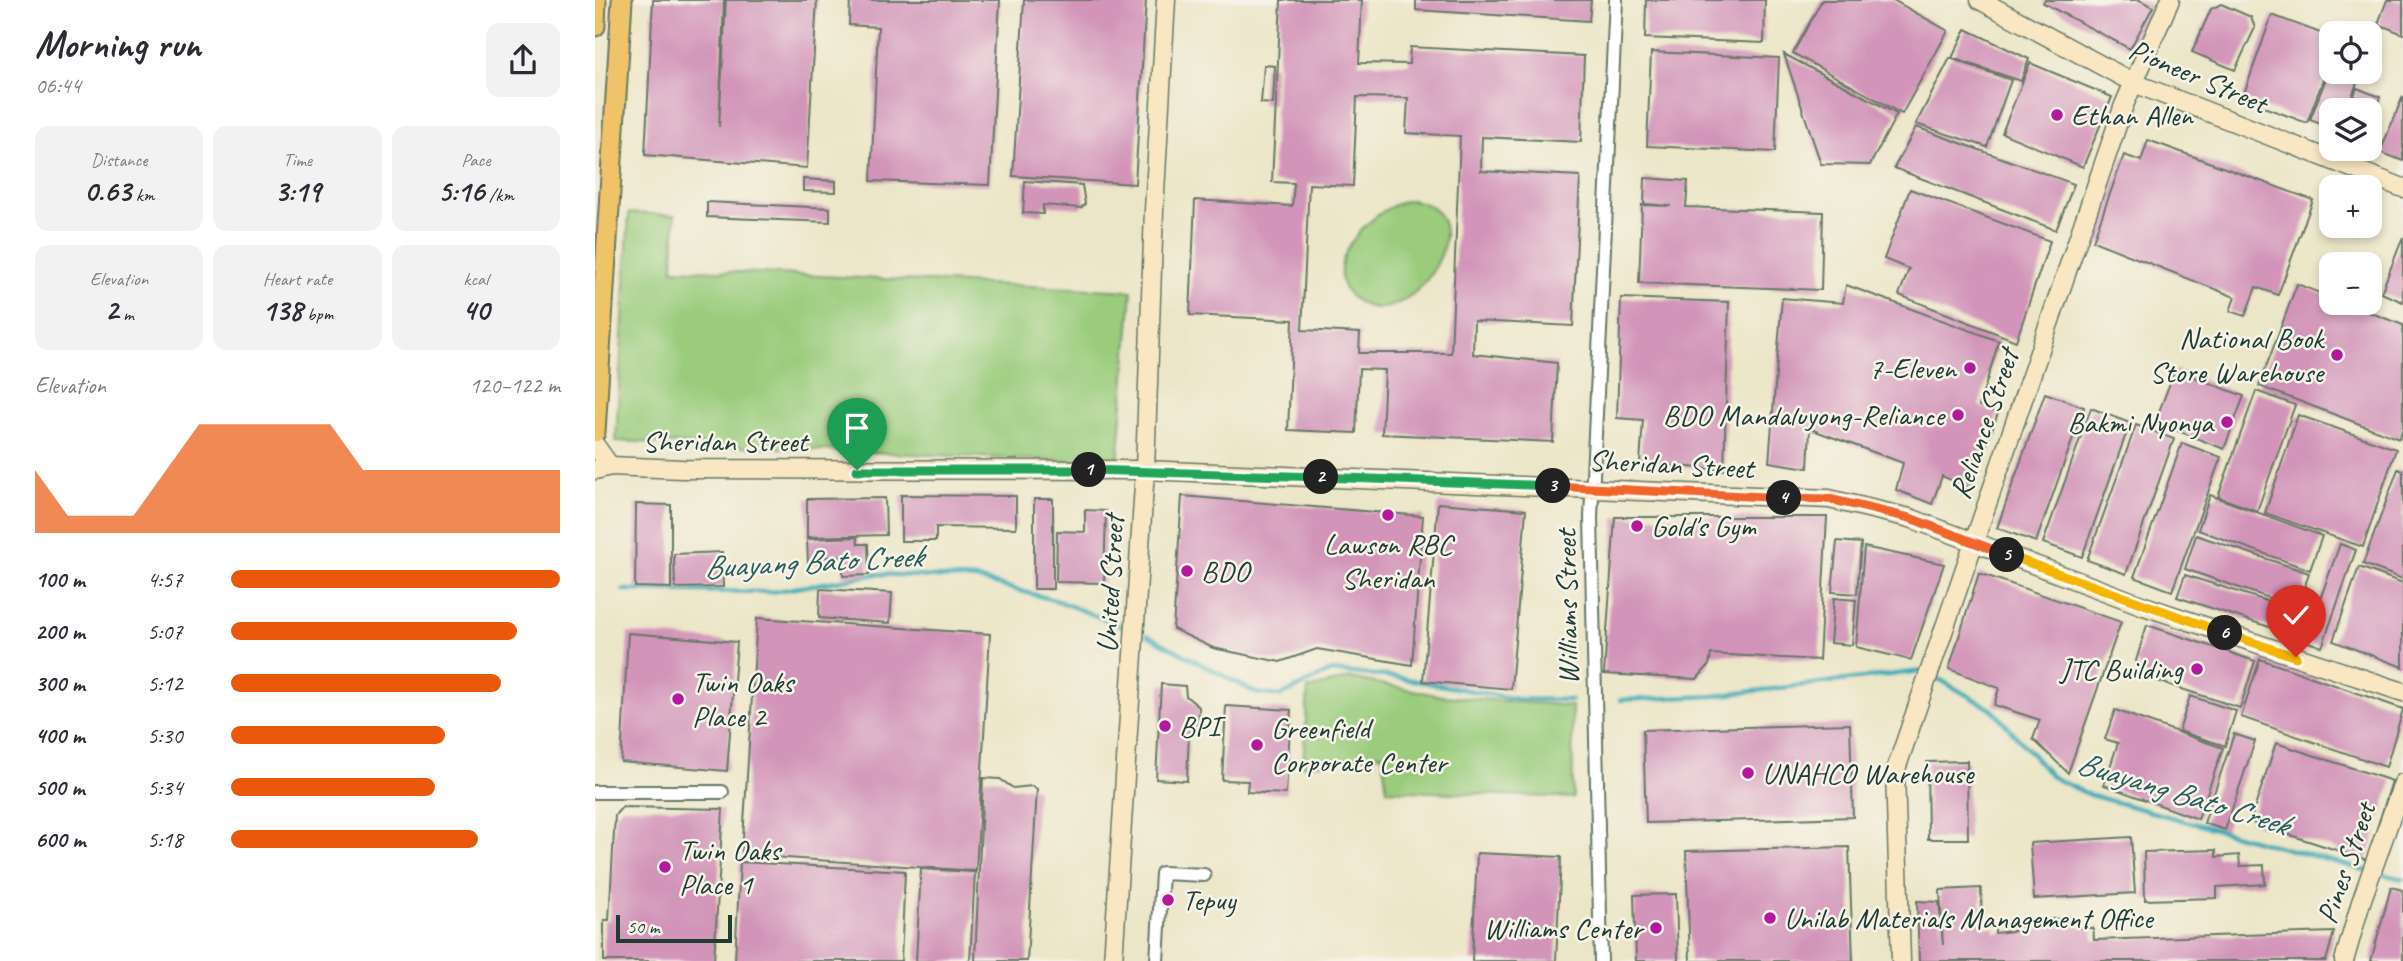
<!DOCTYPE html>
<html lang="en">
<head>
<meta charset="utf-8">
<style>
	body { margin:0; font-family:Caveat,sans-serif; background:#f2f2f3; color:#2b2b33; height:100vh; display:flex; flex-direction:column; font-size:26px; white-space:nowrap }
	* { box-sizing:border-box; margin:0 }
	p { font-size:23px; color:#7c7c81 }
	.icon { flex:none; width:38px; height:38px; fill:none; stroke:currentColor; stroke-width:2; stroke-linecap:round; stroke-linejoin:round }
	.map { position:relative; flex:1; overflow:hidden }
	.sheet { display:flex; flex-direction:column; background:#fff; width:595px }
	.sheet>* { flex:none }
	.buttons { position:absolute; left:1724px; top:21px; display:grid; gap:14px }
	.buttons a { display:grid; place-items:center; width:63px; height:63px; border-radius:14px; background:#fff; box-shadow:0 4px 10px #0003; font-size:35px }
	.scale { position:absolute; left:21px; bottom:18px; width:116px; box-sizing:border-box; padding-left:7px; border:4px solid #1f3d34; border-top:0; font-size:19px; line-height:24px; white-space:nowrap; color:#1f3d34; -webkit-text-stroke:5px #f7f3e8; paint-order:stroke }
	.pin { position:absolute; display:grid; place-items:center; width:60px; height:60px; color:#fff; margin:-72px -30px; border-radius:50% 50% 50% 0; rotate:-45deg; box-shadow:0 0 7px #0007 }
	.pin .icon { rotate:45deg }
	.km { position:absolute; width:35px; height:35px; margin:-18px; border-radius:50%; background:#222; color:#fff; font-size:19px; line-height:35px; text-align:center }
	.round { display:grid; place-items:center; flex:none; width:74px; height:74px; border-radius:14px; background:#f2f2f3 }
	.headline { display:flex; align-items:center; justify-content:space-between; height:119px; padding:0 35px }
	h1 { font-size:38px; font-weight:600; line-height:52px }
	.figures { display:grid; grid-template-columns:repeat(3,1fr); gap:10px; height:119px; padding:7px 35px }
	.figures div { display:grid; align-content:center; border-radius:14px; background:#f2f2f3; text-align:center }
	.figures b { font-size:30px; font-weight:600 }
	.figures small { font-size:19px; font-weight:400 }
	.figures p { font-size:19px }
	.chart { height:196px; padding:14px 35px }
	.chart p { display:flex; justify-content:space-between }
	.chart svg { width:100%; height:126px; margin-top:7px; fill:#ea580c; opacity:.7 }
	ul { padding:0 35px; list-style:none; font-size:23px }
	li { display:grid; grid-template-columns:112px 84px 1fr; align-items:center; height:52px }
	li i { height:18px; border-radius:9px; background:#ea580c }
	main { display:flex; flex:1; min-height:0 }
	.map>svg:first-child { display:block }
	.green { fill:#9acc7c; stroke:#5c8458; stroke-width:2 }
	.lines { fill:none; stroke-linecap:round; stroke-linejoin:round }
	.stream { stroke:#39aab5; stroke-width:4.5 }
	.building { fill:#d294b9; fill-rule:evenodd }
	.street-casing { stroke:#677868; stroke-width:16 }
	.secondary-casing { stroke:#677868; stroke-width:21 }
	.primary-casing { stroke:#677868; stroke-width:23 }
	.street { stroke:#fff; stroke-width:12 }
	.secondary { stroke:#f9e7c3; stroke-width:18 }
	.primary { stroke:#efc469; stroke-width:19 }
	.split-1-casing { stroke:#fff; stroke-width:14 }
	.split-2-casing { stroke:#fff; stroke-width:14 }
	.split-3-casing { stroke:#fff; stroke-width:14 }
	.split-4-casing { stroke:#fff; stroke-width:14 }
	.split-5-casing { stroke:#fff; stroke-width:14 }
	.split-6-casing { stroke:#fff; stroke-width:14 }
	.split-7-casing { stroke:#fff; stroke-width:14 }
	.split-1 { stroke:#22a559; stroke-width:9 }
	.split-2 { stroke:#22a559; stroke-width:9 }
	.split-3 { stroke:#22a559; stroke-width:9 }
	.split-4 { stroke:#f0652b; stroke-width:9 }
	.split-5 { stroke:#f0652b; stroke-width:9 }
	.split-6 { stroke:#f5b400; stroke-width:9 }
	.split-7 { stroke:#f5b400; stroke-width:9 }
	.poi-dot { fill:#b5179e; stroke:#f7f3e8; stroke-width:2.5 }
	.labels { text-anchor:middle; stroke-width:5; stroke-linejoin:round; paint-order:stroke }
	.street-label { font-size:30px; fill:#1f3d34; stroke:#f7f3e8 }
	.poi-label { font-size:30px; fill:#1f3d34; stroke:#f7f3e8; text-anchor:start }
	.water-label { font-size:32px; font-style:italic; fill:#275e5b; stroke:#f7f3e8 }
</style>
</head>
<body>
<main>
<section class="sheet">
<div class="headline"><div><h1>Morning run</h1><p>06:44</p></div><a class="round"><svg class="icon" aria-label="share" viewBox="0 0 24 24"><path d="M12 15V3M7 8l5-5 5 5M5 13v7h14v-7"/></svg></a></div>
<div class="figures">
<div><p>Distance</p><b>0.63<small> km</small></b></div>
<div><p>Time</p><b>3:19</b></div>
<div><p>Pace</p><b>5:16<small> /km</small></b></div>
</div>
<div class="figures">
<div><p>Elevation</p><b>2<small> m</small></b></div>
<div><p>Heart rate</p><b>138<small> bpm</small></b></div>
<div><p>kcal</p><b>40</b></div>
</div>
<div class="chart"><p><span>Elevation</span>120–122 m</p>
<svg viewBox="0 0 160 44" preserveAspectRatio="none"><path d="M0 44V22L10 38L20 38L30 38L40 22L50 6L60 6L70 6L80 6L90 6L100 22L110 22L120 22L130 22L140 22L150 22L160 22V44z"/></svg>
</div>
<ul>
<li><b>100 m</b>4:57<i style="width:100%"></i></li>
<li><b>200 m</b>5:07<i style="width:87%"></i></li>
<li><b>300 m</b>5:12<i style="width:82%"></i></li>
<li><b>400 m</b>5:30<i style="width:65%"></i></li>
<li><b>500 m</b>5:34<i style="width:62%"></i></li>
<li><b>600 m</b>5:18<i style="width:75%"></i></li>
</ul>
</section>
<div class="map">
<svg width="1808" height="961" viewBox="0 0 1808 961">
	<rect width="100%" height="100%" fill="#f7f3e8"/>
	<filter id="ink" filterUnits="userSpaceOnUse"><feTurbulence type="fractalNoise" baseFrequency=".0143" numOctaves="2"/><feDisplacementMap in="SourceGraphic" scale="14" xChannelSelector="R" yChannelSelector="G"/><feConvolveMatrix kernelMatrix="1 2 1 2 8 2 1 2 1" color-interpolation-filters="sRGB"/></filter>
	<filter id="wash" filterUnits="userSpaceOnUse"><feTurbulence type="fractalNoise" baseFrequency=".00686" numOctaves="4" result="noise"/><feDisplacementMap in="SourceGraphic" scale="28" xChannelSelector="R" yChannelSelector="G"/><feGaussianBlur stdDeviation="1.57" result="paint"/><feColorMatrix in="noise" values="0 0 0 0 0 0 0 0 0 0 0 0 0 0 0 0 0 1.4 0 .05"/><feComposite in="paint" operator="in"/></filter>
	<g filter="url(#wash)">
		<rect width="100%" height="100%" fill="#ece6c8"/>
		<g class="green">
			<path d="M815 200C895 210 820 331 767 304 713 276 774 207 815 200Z"/>
			<polygon points="34,213 80,215 78,269 537,291 523,463 21,441"/>
			<polygon points="755,678 847,696 977,706 978,798 792,790 787,754 708,766 713,689"/>
		</g>
		<g class="lines">
			<g class="stream">
				<polyline points="28,590 176,592 283,574 381,579 463,601 529,627"/>
				<polyline points="552,635 661,693 686,696 736,671 800,677 921,699 976,700"/>
				<polyline points="1342,678 1398,710 1457,777 1495,795 1773,871"/>
				<polyline points="1025,700 1118,696 1327,671"/>
				<polyline points="1782,873 1808,879"/>
			</g>
		</g>
		<g id="blocks">
			<g class="building">
				<polygon points="58,0 129,0 124,127 131,0 222,0 212,168 50,155"/>
				<polygon points="255,0 405,0 395,185 276,181 283,27 254,25"/>
				<polygon points="429,0 551,0 540,184 418,176"/>
				<path d="M686 0H767L764 63 814 64 815 47 989 56 986 142 887 137 886 171 985 176 978 326 879 321 878 354 962 363 958 442 787 434 790 370 764 369 761 433 693 430 698 320 595 315 600 200 697 206 699 183 677 182ZM762 97 813 98 811 133 865 136 856 353H764L765 333 707 330 714 184 758 186Z"/>
				<polygon points="821,0 996,0 994,21 821,10"/>
				<polygon points="1051,0 1170,0 1169,43 1050,38"/>
				<polygon points="1227,0 1298,0 1353,31 1307,114 1198,53"/>
				<polygon points="1450,0 1545,0 1558,7 1535,49 1448,3"/>
				<polygon points="1792,0 1808,0 1808,34 1783,24"/>
				<polygon points="1626,4 1656,17 1660,28 1640,70 1597,52 1616,9"/>
				<polygon points="1677,15 1736,37 1736,58 1712,123 1647,99"/>
				<polygon points="1371,29 1434,59 1426,81 1357,58"/>
				<polygon points="1056,52 1184,58 1180,152 1052,146"/>
				<polygon points="1189,54 1302,114 1275,165 1226,164"/>
				<polygon points="1355,58 1416,80 1392,147 1321,124"/>
				<polygon points="1435,63 1517,97 1488,167 1407,133"/>
				<polygon points="669,65 680,66 678,104 666,103"/>
				<polygon points="1736,65 1736,72 1749,72 1764,77 1752,110 1736,110 1736,128 1715,120"/>
				<polygon points="1762,88 1785,97 1775,124 1774,110 1753,110"/>
				<polygon points="1808,96 1808,161 1785,152"/>
				<polygon points="1321,127 1479,184 1461,230 1299,168"/>
				<polygon points="1553,140 1718,200 1683,295 1661,287 1650,316 1635,311 1640,297 1498,241 1529,155 1546,161"/>
				<polygon points="1050,178 1093,181 1091,207 1228,212 1226,290 1044,283 1047,205 1076,206 1049,204"/>
				<polygon points="208,179 241,181 241,192 208,191"/>
				<polygon points="430,181 487,185 490,204 486,208 448,205 448,214 428,213"/>
				<polygon points="1315,189 1455,241 1421,341 1304,295 1314,269 1289,259"/>
				<polygon points="112,202 235,208 235,222 112,217"/>
				<polygon points="1808,237 1808,302 1786,293"/>
				<polygon points="1702,284 1736,297 1736,303 1750,303 1808,325 1808,430 1804,439 1664,386"/>
				<polygon points="1251,285 1404,341 1384,406 1403,413 1376,489 1347,476 1337,504 1301,490 1308,463 1215,429 1213,468 1174,462 1187,298 1248,303"/>
				<polygon points="1026,298 1134,302 1129,470 1045,463 1048,420 1022,418"/>
				<polygon points="1580,370 1649,396 1629,449 1560,422"/>
				<polygon points="1661,391 1700,405 1662,511 1623,497"/>
				<polygon points="1450,393 1489,407 1441,542 1402,528"/>
				<polygon points="1496,408 1535,423 1487,557 1448,543"/>
				<polygon points="1703,415 1801,449 1768,547 1670,513"/>
				<polygon points="1541,425 1579,439 1531,574 1492,560"/>
				<polygon points="1587,443 1626,457 1577,591 1539,577"/>
				<polygon points="1803,469 1808,471 1808,579 1768,564"/>
				<polygon points="306,495 421,496 421,528 341,527 341,541 306,541"/>
				<polygon points="1615,495 1727,536 1715,570 1603,530"/>
				<polygon points="587,496 828,516 817,665 722,649 685,662 618,648 578,629"/>
				<polygon points="290,498 291,535 212,537 212,499"/>
				<rect x="439" y="499" width="19" height="90"/>
				<polygon points="843,503 931,510 916,689 828,681"/>
				<polygon points="41,504 76,505 76,588 40,587"/>
				<polygon points="490,510 511,511 509,583 461,582 462,531 490,532"/>
				<polygon points="1020,517 1232,517 1224,660 1116,654 1114,665 1102,679 1009,674"/>
				<polygon points="1601,535 1714,573 1703,608 1590,569"/>
				<polygon points="262,537 263,544 273,544 274,575 248,576 248,557 223,557 223,563 213,563 212,539"/>
				<polygon points="1242,541 1266,543 1262,594 1237,592"/>
				<polygon points="1745,544 1761,550 1727,647 1710,641"/>
				<polygon points="1269,547 1349,564 1316,660 1261,647"/>
				<polygon points="127,552 128,587 80,588 79,554"/>
				<polygon points="1764,567 1808,583 1808,667 1738,641"/>
				<polygon points="1384,573 1526,622 1473,773 1438,739 1445,720 1399,705 1404,688 1354,669"/>
				<polygon points="1590,575 1700,610 1693,633 1582,597"/>
				<polygon points="225,589 297,593 295,623 224,618"/>
				<polygon points="1239,598 1261,600 1257,645 1235,643"/>
				<polygon points="162,618 395,634 381,871 147,855"/>
				<polygon points="1552,625 1660,661 1645,708 1550,677 1541,661"/>
				<polygon points="33,633 142,642 132,771 26,762"/>
				<polygon points="1665,659 1808,709 1791,767 1646,717"/>
				<polygon points="566,684 590,686 591,696 604,707 603,733 594,732 592,781 561,779"/>
				<polygon points="1595,696 1641,711 1630,746 1584,731"/>
				<polygon points="631,706 696,710 691,794 652,792 653,781 627,780"/>
				<polygon points="1520,710 1628,748 1603,819 1509,785 1523,743 1510,739"/>
				<polygon points="1255,724 1258,817 1051,823 1048,730"/>
				<polygon points="1639,734 1660,741 1630,830 1609,823"/>
				<polygon points="1681,743 1797,781 1772,860 1655,822"/>
				<polygon points="1372,761 1373,839 1333,839 1332,762"/>
				<polygon points="388,778 405,779 418,788 437,786 442,789 432,961 380,961"/>
				<polygon points="27,807 128,809 119,961 9,961 9,920 14,920 20,815"/>
				<polygon points="1536,837 1540,893 1439,899 1435,843"/>
				<polygon points="1254,847 1258,961 1095,961 1091,851"/>
				<polygon points="1621,850 1621,857 1644,855 1645,866 1669,865 1670,884 1622,887 1622,898 1550,900 1549,852"/>
				<polygon points="882,853 966,857 961,961 877,961"/>
				<polygon points="145,862 310,871 306,961 140,961"/>
				<polygon points="326,869 380,872 375,961 321,961"/>
				<polygon points="1796,887 1808,890 1808,961 1776,961"/>
				<polygon points="1386,888 1387,927 1400,927 1400,933 1427,930 1427,920 1484,918 1485,928 1498,928 1499,940 1739,932 1731,961 1324,961 1322,901 1344,902 1348,945 1345,890"/>
				<polygon points="1081,894 1083,961 1041,961 1039,895"/>
			</g>
		</g>
	</g>
	<g filter="url(#ink)">
		<use href="#blocks" fill-opacity="0" stroke="#677868" stroke-width="2"/>
		<g class="lines">
			<g class="street-casing">
				<g id="street">
					<polyline points="0,792 127,792"/>
					<polyline points="562,961 567,873 609,875"/>
					<polyline points="1006,961 996,517 1021,0"/>
				</g>
			</g>
			<g class="secondary-casing">
				<g id="secondary">
					<polyline points="1385,0 1539,83 1808,188"/>
					<polyline points="0,445 15,466"/>
					<polyline points="0,470 15,466 87,469 550,470 1234,499 1315,518 1549,606 1808,692"/>
					<polyline points="518,961 550,470 559,210 571,0"/>
					<polyline points="1306,961 1300,772 1529,105 1575,0"/>
					<polyline points="1749,961 1766,902 1808,783"/>
				</g>
			</g>
			<g class="primary-casing">
				<g id="primary">
					<polyline points="0,26 1,0"/>
					<polyline points="0,432 27,0"/>
				</g>
			</g>
			<use href="#street" class="street"/>
			<use href="#secondary" class="secondary"/>
			<use href="#primary" class="primary"/>
		</g>
	</g>
	<g class="lines" filter="url(#ink)">
		<g class="split-1-casing">
			<polyline id="split-1" points="262,470 494,470"/>
		</g>
		<g class="split-2-casing">
			<polyline id="split-2" points="494,470 726,477"/>
		</g>
		<g class="split-3-casing">
			<polyline id="split-3" points="726,477 958,486"/>
		</g>
		<g class="split-4-casing">
			<polyline id="split-4" points="958,486 1189,498"/>
		</g>
		<g class="split-5-casing">
			<polyline id="split-5" points="1189,498 1234,499 1315,518 1412,555"/>
		</g>
		<g class="split-6-casing">
			<polyline id="split-6" points="1412,555 1630,633"/>
		</g>
		<g class="split-7-casing">
			<polyline id="split-7" points="1630,633 1701,657"/>
		</g>
		<use href="#split-1" class="split-1"/>
		<use href="#split-2" class="split-2"/>
		<use href="#split-3" class="split-3"/>
		<use href="#split-4" class="split-4"/>
		<use href="#split-5" class="split-5"/>
		<use href="#split-6" class="split-6"/>
		<use href="#split-7" class="split-7"/>
	</g>
	<g class="poi-dot">
		<circle cx="1462" cy="115" r="7"/>
		<circle cx="1742" cy="355" r="7"/>
		<circle cx="1375" cy="368" r="7"/>
		<circle cx="1363" cy="415" r="7"/>
		<circle cx="1632" cy="422" r="7"/>
		<circle cx="793" cy="515" r="7"/>
		<circle cx="1042" cy="526" r="7"/>
		<circle cx="592" cy="571" r="7"/>
		<circle cx="1602" cy="669" r="7"/>
		<circle cx="83" cy="699" r="7"/>
		<circle cx="570" cy="726" r="7"/>
		<circle cx="662" cy="745" r="7"/>
		<circle cx="1153" cy="773" r="7"/>
		<circle cx="70" cy="867" r="7"/>
		<circle cx="573" cy="900" r="7"/>
		<circle cx="1175" cy="918" r="7"/>
		<circle cx="1061" cy="928" r="7"/>
	</g>
	<g class="labels">
		<g class="street-label">
			<text transform="translate(1603 76) rotate(23)" y="10">Pioneer Street</text>
			<text transform="translate(1389 424) rotate(-71)" y="10">Reliance Street</text>
			<text x="130" y="451">Sheridan Street</text>
			<text transform="translate(1076 464) rotate(3)" y="10">Sheridan Street</text>
			<text transform="translate(515 584) rotate(-87)" y="10">United Street</text>
			<text transform="translate(972 607) rotate(-91)" y="10">Williams Street</text>
			<text transform="translate(1751 863) rotate(-71)" y="10">Pines Street</text>
		</g>
		<g class="poi-label">
			<text x="1476" y="125">Ethan Allen</text>
			<text x="1728" y="348" text-anchor="end">National Book<tspan x="1728" dy="34">Store Warehouse</tspan></text>
			<text x="1361" y="378" text-anchor="end">7-Eleven</text>
			<text x="1349" y="425" text-anchor="end">BDO Mandaluyong-Reliance</text>
			<text x="1618" y="432" text-anchor="end">Bakmi Nyonya</text>
			<text x="1056" y="536">Gold's Gym</text>
			<text x="793" y="554" text-anchor="middle">Lawson RBC<tspan x="793" dy="34">Sheridan</tspan></text>
			<text x="606" y="581">BDO</text>
			<text x="1588" y="679" text-anchor="end">JTC Building</text>
			<text x="97" y="692">Twin Oaks<tspan x="97" dy="34">Place 2</tspan></text>
			<text x="584" y="736">BPI</text>
			<text x="676" y="738">Greenfield<tspan x="676" dy="34">Corporate Center</tspan></text>
			<text x="1167" y="783">UNAHCO Warehouse</text>
			<text x="84" y="860">Twin Oaks<tspan x="84" dy="34">Place 1</tspan></text>
			<text x="587" y="910">Tepuy</text>
			<text x="1189" y="928">Unilab Materials Management Office</text>
			<text x="1047" y="938" text-anchor="end">Williams Center</text>
		</g>
		<g class="water-label">
			<text transform="translate(218 561) rotate(-3)" y="11">Buayang Bato Creek</text>
			<text transform="translate(1588 793) rotate(17)" y="11">Buayang Bato Creek</text>
		</g>
	</g>
</svg>
<div class="buttons">
<a><svg class="icon" aria-label="locate" viewBox="0 0 24 24"><circle cx="12" cy="12" r="6"/><path d="M12 2v4M12 18v4M2 12h4M18 12h4"/></svg></a>
<a><svg class="icon" aria-label="layers" viewBox="0 0 24 24"><path d="M12 4l9 5-9 5-9-5zM3 14l9 5 9-5"/></svg></a>
<a>+</a>
<a>−</a>
</div>
<div class="scale">50 m</div>
<div class="pin" style="left:262px;top:470px;background:#1e9e55"><svg class="icon" aria-label="arrive" viewBox="0 0 24 24"><path d="M6 21V4h12l-3 4 3 4H6"/></svg></div>
<div class="pin" style="left:1701px;top:657px;background:#d93025"><svg class="icon" aria-label="check" viewBox="0 0 24 24"><path d="M5 12l5 5 9-10"/></svg></div>
<b class="km" style="left:494px;top:470px">1</b>
<b class="km" style="left:726px;top:477px">2</b>
<b class="km" style="left:958px;top:486px">3</b>
<b class="km" style="left:1189px;top:498px">4</b>
<b class="km" style="left:1412px;top:555px">5</b>
<b class="km" style="left:1630px;top:633px">6</b>
</div>
</main>
</body>
</html>
